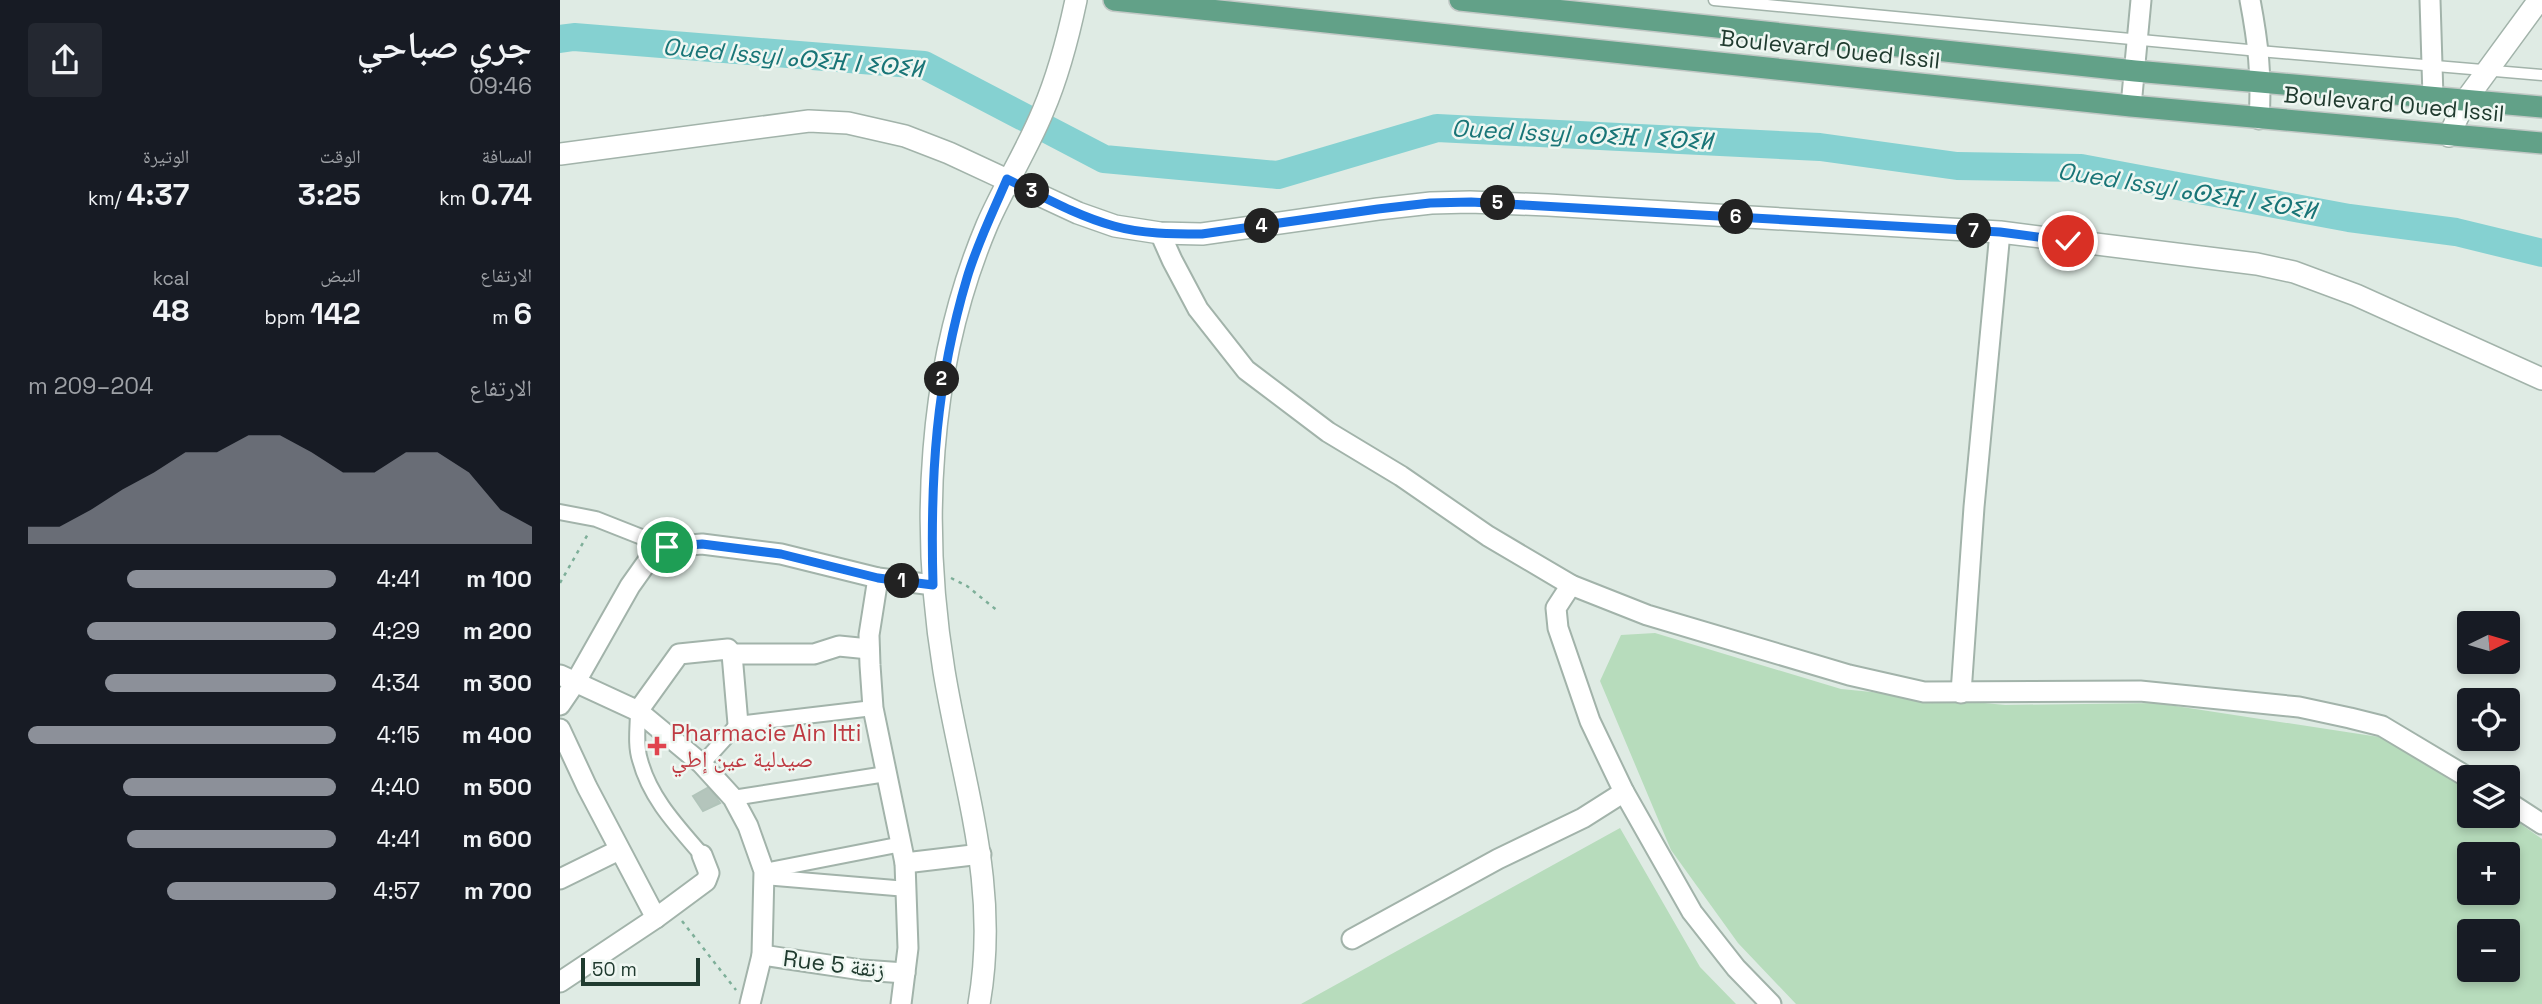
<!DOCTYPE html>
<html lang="ar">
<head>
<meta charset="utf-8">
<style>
	body { margin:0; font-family:"Space Grotesk","Noto Naskh Arabic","Noto Sans Tifinagh",sans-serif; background:#242831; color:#f1f3f6; direction:rtl; height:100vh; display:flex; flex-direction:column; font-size:26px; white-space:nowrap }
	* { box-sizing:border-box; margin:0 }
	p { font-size:23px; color:#9ea1a6 }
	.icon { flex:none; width:38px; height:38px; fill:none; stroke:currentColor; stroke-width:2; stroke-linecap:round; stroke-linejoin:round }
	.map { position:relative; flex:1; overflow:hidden; direction:ltr }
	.side { display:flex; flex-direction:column; background:#171b24; width:560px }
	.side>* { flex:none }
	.needle { width:46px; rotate:85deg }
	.fabs { position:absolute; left:1897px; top:611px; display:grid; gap:14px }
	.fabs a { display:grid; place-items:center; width:63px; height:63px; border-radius:7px; background:#171b24; box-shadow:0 4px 10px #0003; font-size:35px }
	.scale { position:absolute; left:21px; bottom:18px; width:119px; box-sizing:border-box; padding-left:7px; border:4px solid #203b2f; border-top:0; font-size:19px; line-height:24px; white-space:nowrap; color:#203b2f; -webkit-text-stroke:5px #eff7f2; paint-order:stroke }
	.pin { position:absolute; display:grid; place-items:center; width:60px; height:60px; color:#fff; margin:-30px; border:4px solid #fff; border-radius:50%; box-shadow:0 2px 7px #0007 }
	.km { position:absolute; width:35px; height:35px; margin:-18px; border-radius:50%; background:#222; color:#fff; font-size:19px; line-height:35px; text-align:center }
	.round { display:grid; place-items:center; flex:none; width:74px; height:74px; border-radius:7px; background:#242831 }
	.head { display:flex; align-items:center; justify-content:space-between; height:119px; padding:0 28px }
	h1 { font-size:38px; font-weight:600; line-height:52px }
	.metrics { display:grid; grid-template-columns:repeat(3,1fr); gap:10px; height:119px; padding:7px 28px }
	.metrics div { display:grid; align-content:center }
	.metrics b { font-size:30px; font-weight:600 }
	.metrics small { font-size:19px; font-weight:400 }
	.metrics p { font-size:19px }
	.chart { height:196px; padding:14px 28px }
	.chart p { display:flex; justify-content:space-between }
	.chart svg { width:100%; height:126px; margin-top:7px; fill:#8c9099; opacity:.7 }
	ul { padding:0 28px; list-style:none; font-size:23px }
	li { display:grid; grid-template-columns:112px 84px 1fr; align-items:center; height:52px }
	li i { height:18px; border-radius:9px; background:#8c9099 }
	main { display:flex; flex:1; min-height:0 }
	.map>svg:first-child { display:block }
	.green { fill:#b7dcbc; fill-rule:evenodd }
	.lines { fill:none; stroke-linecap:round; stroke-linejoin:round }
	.river { stroke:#85d1d1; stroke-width:28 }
	.building { fill:#b4c5bc; stroke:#b1c4ba; stroke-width:2 }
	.service-casing { stroke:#a2b3aa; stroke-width:13 }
	.pedestrian-casing { stroke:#a2b3aa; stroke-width:18 }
	.minor-casing { stroke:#a2b3aa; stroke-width:23 }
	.tertiary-casing { stroke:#a2b3aa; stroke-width:24 }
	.primary-casing { stroke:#c1c8c5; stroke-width:24 }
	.path { stroke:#7eaf99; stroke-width:2.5; stroke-dasharray:3.5 5; stroke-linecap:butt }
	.service { stroke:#fff; stroke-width:10 }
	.pedestrian { stroke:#fff; stroke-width:14 }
	.minor { stroke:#fff; stroke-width:19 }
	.tertiary { stroke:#fff; stroke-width:21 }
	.primary { stroke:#62a188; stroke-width:21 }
	.route-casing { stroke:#fff; stroke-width:14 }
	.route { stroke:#1a73e8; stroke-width:9 }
	.health-dot { fill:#e0444e; stroke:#eff7f2; stroke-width:2.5 }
	.labels { text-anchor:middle; stroke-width:5; stroke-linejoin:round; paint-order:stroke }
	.street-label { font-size:23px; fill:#203b2f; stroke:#eff7f2 }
	.health-label { font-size:23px; fill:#be3a42; stroke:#eff7f2; text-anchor:start }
	.water-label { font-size:24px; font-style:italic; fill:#197577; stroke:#eff7f2 }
</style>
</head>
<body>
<main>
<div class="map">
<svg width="1982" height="1004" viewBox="0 0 1982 1004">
	<rect width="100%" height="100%" fill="#dfebe4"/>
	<g class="green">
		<path d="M1095 633 1281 689 1445 705 1596 703 1819 737 1909 788V816L1948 815 1982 839V1004H1236L1178 943 1111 850 1040 681 1061 635ZM1909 854H1948V892H1909ZM1909 931H1948V970H1909Z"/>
		<polygon points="1060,828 1140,967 1176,1004 741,1004"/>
	</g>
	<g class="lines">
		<polyline class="river" points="0,39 14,37 364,65 544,159 718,175 877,128 1260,147 1397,166 1521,168 1789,218 1896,232 1982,253"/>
	</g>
	<polygon class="building" points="149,787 160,803 143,811 133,796"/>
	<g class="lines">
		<g class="service-casing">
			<polyline id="service" points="1154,0 1699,51 1982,75"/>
		</g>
		<g class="pedestrian-casing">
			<g id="pedestrian">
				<polyline points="0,512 36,519 107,547"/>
				<path d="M78 711C78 726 75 745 80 760 90 798 117 826 142 855"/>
				<polyline points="142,764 178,724 313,708"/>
				<polyline points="173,798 326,774"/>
				<polyline points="204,871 342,844"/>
				<polyline points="204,877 347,889"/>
			</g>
		</g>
		<g class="minor-casing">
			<g id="minor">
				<path d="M1690 0C1698 42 1702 76 1699 119"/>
				<polyline points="1870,0 1873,97"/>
				<polyline points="1571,106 1581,0"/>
				<polyline points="600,233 612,260 638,309 686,370 768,432 841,476 928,536 1011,585 1087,615 1289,675 1364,692 1580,691 1739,707 1790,718 1822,726 1909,778"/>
				<polyline points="318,578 309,635 310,665 313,708 345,863 348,948 341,1004"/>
				<polyline points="1011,585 996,608 998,628 1030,721 1064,792 1132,912 1176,968 1211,1004"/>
				<polyline points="172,654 254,654 279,646 309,649"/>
				<polyline points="0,675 78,711 142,764 173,798 188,826 204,871 202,955 190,1004"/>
				<polyline points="1401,693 1414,507 1440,232"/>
				<polyline points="0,705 15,683 70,586 87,562 107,547 142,544 221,554 318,578 373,585"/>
				<polyline points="78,711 119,654 168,649 172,654 178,724"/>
				<polyline points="0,729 27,787 96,918"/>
				<polyline points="1948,802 1982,824"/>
				<polyline points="345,863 421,854"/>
				<polyline points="0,879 59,850"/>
				<polyline points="792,939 938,859 1023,818 1064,792"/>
				<polyline points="202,955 302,970 345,973"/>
				<polyline points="0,982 96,918 146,881 149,873 142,855"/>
			</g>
		</g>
		<g class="tertiary-casing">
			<g id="tertiary">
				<polyline points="1889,136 1905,101 1979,0"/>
				<polyline points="0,154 249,121 288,123 345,136 389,153 518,213 555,226 600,233 642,234 818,209 871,203 910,202 988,205 1440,232 1697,264 1734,272 1796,295 1982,379"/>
				<path d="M419 1004C440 885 403 786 384 671 372 598 368 523 374 450 380 373 397 296 427 225 444 186 467 150 483 111 498 76 508 38 516 0"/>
			</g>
		</g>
		<g class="primary-casing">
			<g id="primary">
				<polyline points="554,0 1571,106 1982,143"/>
				<polyline points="900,0 1575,71 1982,107"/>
			</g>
		</g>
		<g class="path">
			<polyline points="391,578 407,586 439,612"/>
			<polyline points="0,583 28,534"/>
			<polyline points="122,921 176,990"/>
		</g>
		<use href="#service" class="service"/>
		<use href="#pedestrian" class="pedestrian"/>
		<use href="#minor" class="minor"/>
		<use href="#tertiary" class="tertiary"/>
		<use href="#primary" class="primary"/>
	</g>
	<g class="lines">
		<g class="route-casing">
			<path id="route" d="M107 547 142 544 221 554 318 578 373 585C370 477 376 382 407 278 417 244 433 212 447 179 482 196 517 216 554 226 582 234 613 234 642 234L818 209 870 203 911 202 1440 232 1508 241"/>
		</g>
		<use href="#route" class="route"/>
	</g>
	<path class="health-dot" d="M93.5 735.5h7v7h7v7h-7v7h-7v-7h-7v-7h7z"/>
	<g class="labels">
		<g class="street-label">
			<text transform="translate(1270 49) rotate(6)" y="8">Boulevard Oued Issil</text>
			<text transform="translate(1834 104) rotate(5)" y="8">Boulevard Oued Issil</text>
			<text transform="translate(274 964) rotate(7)" y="8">Rue 5 زنقة</text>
		</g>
		<g class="health-label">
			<text x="111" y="741">Pharmacie Ain Itti<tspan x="111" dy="26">صيدلية عين إطي</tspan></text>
		</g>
		<g class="water-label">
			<text transform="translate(233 58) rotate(5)" y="8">Oued Issyl ⴰⵙⵉⴼ ⵏ ⵉⵙⵉⵍ</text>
			<text transform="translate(1022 135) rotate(3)" y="8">Oued Issyl ⴰⵙⵉⴼ ⵏ ⵉⵙⵉⵍ</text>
			<text transform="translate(1627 191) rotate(9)" y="8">Oued Issyl ⴰⵙⵉⴼ ⵏ ⵉⵙⵉⵍ</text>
		</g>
	</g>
</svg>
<div class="fabs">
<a><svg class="needle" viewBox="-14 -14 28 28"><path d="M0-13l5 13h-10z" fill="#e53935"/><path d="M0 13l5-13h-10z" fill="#9ea1a6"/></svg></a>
<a><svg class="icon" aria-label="locate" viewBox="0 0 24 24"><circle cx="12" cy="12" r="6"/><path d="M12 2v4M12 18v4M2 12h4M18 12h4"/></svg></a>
<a><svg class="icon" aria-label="layers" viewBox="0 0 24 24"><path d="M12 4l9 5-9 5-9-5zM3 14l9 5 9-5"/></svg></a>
<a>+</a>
<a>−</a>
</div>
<div class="scale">50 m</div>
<div class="pin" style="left:107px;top:547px;background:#1e9e55"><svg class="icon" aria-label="arrive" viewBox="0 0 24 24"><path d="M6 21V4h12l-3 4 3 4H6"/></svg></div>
<div class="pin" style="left:1508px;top:241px;background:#d93025"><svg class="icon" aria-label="check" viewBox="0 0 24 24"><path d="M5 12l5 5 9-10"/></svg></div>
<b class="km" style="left:342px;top:581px">1</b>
<b class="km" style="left:382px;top:379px">2</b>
<b class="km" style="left:472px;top:191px">3</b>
<b class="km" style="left:702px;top:226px">4</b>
<b class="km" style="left:938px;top:203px">5</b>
<b class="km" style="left:1176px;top:217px">6</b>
<b class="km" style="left:1414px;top:231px">7</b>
</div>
<section class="side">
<div class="head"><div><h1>جري صباحي</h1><p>09:46</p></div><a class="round"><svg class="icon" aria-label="share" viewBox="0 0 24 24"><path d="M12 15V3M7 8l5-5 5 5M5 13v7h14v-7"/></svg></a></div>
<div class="metrics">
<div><p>المسافة</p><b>0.74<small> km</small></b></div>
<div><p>الوقت</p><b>3:25</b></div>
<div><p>الوتيرة</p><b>4:37<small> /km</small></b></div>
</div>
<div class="metrics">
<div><p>الارتفاع</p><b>6<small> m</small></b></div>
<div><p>النبض</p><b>142<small> bpm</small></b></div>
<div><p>kcal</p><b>48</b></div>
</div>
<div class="chart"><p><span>الارتفاع</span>204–209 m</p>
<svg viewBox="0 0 160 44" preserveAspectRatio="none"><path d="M0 44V38L10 38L20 32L30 25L40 19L50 12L60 12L70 6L80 6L90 12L100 19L110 19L120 12L130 12L140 19L150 32L160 38V44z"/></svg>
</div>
<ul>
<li><b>100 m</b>4:41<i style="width:68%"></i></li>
<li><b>200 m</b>4:29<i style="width:81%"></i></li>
<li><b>300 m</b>4:34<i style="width:75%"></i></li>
<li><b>400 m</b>4:15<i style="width:100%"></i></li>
<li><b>500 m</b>4:40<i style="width:69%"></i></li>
<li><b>600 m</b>4:41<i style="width:68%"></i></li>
<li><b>700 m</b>4:57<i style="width:55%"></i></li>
</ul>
</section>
</main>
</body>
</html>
